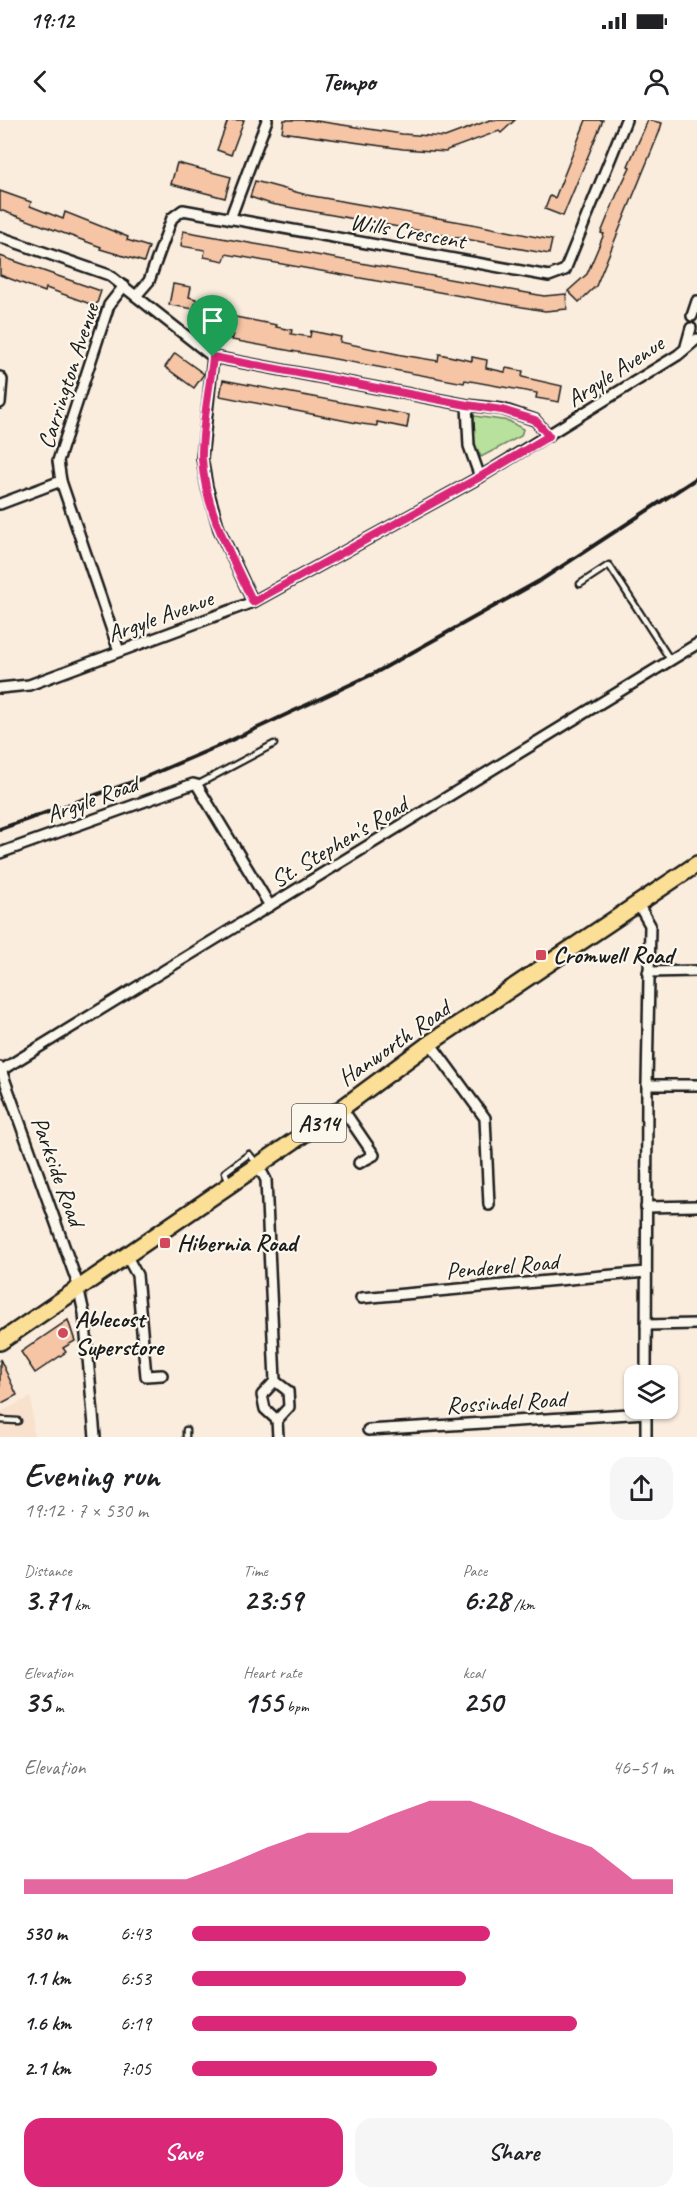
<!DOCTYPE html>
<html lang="en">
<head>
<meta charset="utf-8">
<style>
	body { margin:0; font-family:Caveat,sans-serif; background:#f6f6f6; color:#202124; height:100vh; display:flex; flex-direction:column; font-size:22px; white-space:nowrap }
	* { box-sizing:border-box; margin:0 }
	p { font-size:20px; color:#757577 }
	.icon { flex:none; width:33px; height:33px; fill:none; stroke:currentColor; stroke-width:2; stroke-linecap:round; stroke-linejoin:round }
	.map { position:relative; height:1317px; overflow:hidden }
	.panel { display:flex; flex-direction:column; background:#fff; flex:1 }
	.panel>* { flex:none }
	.buttons { position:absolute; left:624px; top:1245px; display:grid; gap:12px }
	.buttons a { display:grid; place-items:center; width:54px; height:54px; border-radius:12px; background:#fff; box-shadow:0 2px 4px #0004; font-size:30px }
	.pin { position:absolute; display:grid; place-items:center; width:51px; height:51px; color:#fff; margin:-62px -26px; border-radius:50% 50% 50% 0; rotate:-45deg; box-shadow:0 0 6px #0007 }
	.pin .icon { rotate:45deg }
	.round { display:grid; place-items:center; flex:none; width:63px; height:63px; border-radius:18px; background:#f6f6f6 }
	.head { display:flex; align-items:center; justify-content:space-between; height:102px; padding:0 24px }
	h1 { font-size:33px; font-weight:600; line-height:45px }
	.metrics { display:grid; grid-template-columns:repeat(3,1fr); gap:9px; height:102px; padding:6px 24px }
	.metrics div { display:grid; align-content:center }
	.metrics b { font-size:30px; font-weight:600 }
	.metrics small { font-size:16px; font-weight:400 }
	.metrics p { font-size:16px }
	.chart { height:168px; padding:12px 24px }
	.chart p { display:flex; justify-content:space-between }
	.chart svg { width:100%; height:108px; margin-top:6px; fill:#db2777; opacity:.7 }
	.cta { display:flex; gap:12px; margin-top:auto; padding:12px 24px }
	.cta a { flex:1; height:69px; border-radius:18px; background:#db2777; color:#fff; font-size:24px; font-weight:600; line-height:69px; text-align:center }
	.cta a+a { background:#f6f6f6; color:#202124 }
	ul { padding:0 24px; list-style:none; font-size:20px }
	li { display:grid; grid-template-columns:96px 72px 1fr; align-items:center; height:45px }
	li i { height:15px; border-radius:8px; background:#db2777 }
	.status { display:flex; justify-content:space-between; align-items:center; height:42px; padding:0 30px; background:#fff; direction:ltr }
	.status svg { height:16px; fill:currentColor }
	header { display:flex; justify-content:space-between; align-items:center; height:78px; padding:0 24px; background:#fff; font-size:27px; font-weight:600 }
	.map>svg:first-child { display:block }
	.built { fill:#f8e1cd }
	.green { fill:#b8e19d; stroke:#6a7e5c; stroke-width:1.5 }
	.building { fill:#f5c5a5; stroke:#1c1c1c; stroke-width:1.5 }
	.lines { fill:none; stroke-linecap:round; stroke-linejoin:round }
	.lane-casing { stroke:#1c1c1c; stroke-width:9 }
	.street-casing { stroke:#1c1c1c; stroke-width:14 }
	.primary-casing { stroke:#1c1c1c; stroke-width:20 }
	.lane { stroke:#fbf7ec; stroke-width:4.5 }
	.street { stroke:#fbf7ec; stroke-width:9 }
	.primary { stroke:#fbdf96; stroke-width:15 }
	.rail { stroke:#1c1c1c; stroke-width:4 }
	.route-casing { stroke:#fff; stroke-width:12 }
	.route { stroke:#db2777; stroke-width:8 }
	.poi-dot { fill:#d1495b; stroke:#fbf7ec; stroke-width:2 }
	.labels { text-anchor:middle; stroke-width:4.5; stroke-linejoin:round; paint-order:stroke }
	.shield { fill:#fbf7ec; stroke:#5f5e5a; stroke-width:1.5 }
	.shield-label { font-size:22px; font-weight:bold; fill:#1c1c1c }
	.street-label { font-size:24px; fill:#1c1c1c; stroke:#fbf7ec }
	.poi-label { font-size:24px; font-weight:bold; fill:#1c1c1c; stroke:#fbf7ec; text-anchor:start }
</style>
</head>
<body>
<div class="status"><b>19:12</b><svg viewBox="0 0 49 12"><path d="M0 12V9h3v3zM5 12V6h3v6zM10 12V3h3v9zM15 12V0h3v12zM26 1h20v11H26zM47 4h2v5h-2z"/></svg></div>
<header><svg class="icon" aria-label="back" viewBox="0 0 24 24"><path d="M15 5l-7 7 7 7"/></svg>Tempo<svg class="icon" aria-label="person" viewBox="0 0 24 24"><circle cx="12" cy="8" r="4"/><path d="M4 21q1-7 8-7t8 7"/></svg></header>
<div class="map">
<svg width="697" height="1317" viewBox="0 0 697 1317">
	<rect width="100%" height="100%" fill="#faedde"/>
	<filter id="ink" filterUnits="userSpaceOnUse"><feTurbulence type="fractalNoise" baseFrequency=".0167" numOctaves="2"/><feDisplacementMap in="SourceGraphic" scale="12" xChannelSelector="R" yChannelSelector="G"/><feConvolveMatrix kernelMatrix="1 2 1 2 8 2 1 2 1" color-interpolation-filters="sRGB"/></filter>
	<g filter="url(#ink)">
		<polygon class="built" points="31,1277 34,1317 0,1317 0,1292"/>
		<polygon class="green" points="474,296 509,301 523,309 521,316 481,337 474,321"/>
		<g class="building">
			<polygon points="228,0 244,0 231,35 217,30"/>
			<polygon points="284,0 310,0 402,14 445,17 490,0 515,0 501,13 499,11 447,30 446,32 403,29 282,12"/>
			<polygon points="586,0 603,0 563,96 545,89 550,76 555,78"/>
			<polygon points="648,0 662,3 659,13 596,166 579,182 568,171 587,154 604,114 601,113 617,74 630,47 628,46"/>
			<polygon points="177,43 231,57 225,78 171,64"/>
			<polygon points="255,61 307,75 472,104 552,120 549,134 271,84 250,77"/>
			<polygon points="0,71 31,82 30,86 63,99 65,92 128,117 127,120 149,127 144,142 100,129 101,127 0,90"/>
			<polygon points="183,111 544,176 566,174 567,189 545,191 226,134 224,141 204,137 205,130 181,126"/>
			<polygon points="0,136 101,171 96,186 46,168 45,172 0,155"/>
			<polygon points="173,164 191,167 189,177 196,179 194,189 169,185"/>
			<polygon points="209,192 277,205 276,207 292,210 291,214 310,217 311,211 341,217 340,222 402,235 438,241 439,234 472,241 472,237 487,240 486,248 505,252 506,248 523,251 522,257 562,266 559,282 536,278 537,273 465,260 464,263 232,220 234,214 230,219 221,218 222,212 205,208"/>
			<polygon points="175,233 204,254 194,268 165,247"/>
			<polygon points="223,260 409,295 407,308 377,302 377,306 362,304 220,276"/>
			<polygon points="68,1200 75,1221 63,1228 66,1232 35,1253 21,1232"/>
			<polygon points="0,1239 17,1275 0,1284"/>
		</g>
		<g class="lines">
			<g class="lane-casing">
				<g id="lane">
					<polyline points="580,464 609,445 671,541"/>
					<polyline points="197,665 274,624"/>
					<polyline points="229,1062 225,1052 249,1034 256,1042"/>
					<polyline points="0,1300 18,1301"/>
					<polyline points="186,1310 186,1317"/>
				</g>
			</g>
			<g class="street-casing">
				<g id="street">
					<polyline points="230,99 267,0"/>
					<polyline points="0,117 109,155 213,237 467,285 502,289 535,300 549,316"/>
					<polyline points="136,176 149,161 172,98 183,90 549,156 565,150 626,0"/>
					<polyline points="692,196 697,181"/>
					<polyline points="686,226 691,208"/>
					<polyline points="213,237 202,338 207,367 219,409 253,482"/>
					<polyline points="0,257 2,260 0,283"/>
					<polyline points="467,285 469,326 480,357"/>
					<polyline points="0,384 61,361"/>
					<polyline points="119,531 61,361 58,341 109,185 124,166"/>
					<polyline points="0,568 29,565 253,482 480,357 678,235 697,219"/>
					<polyline points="0,733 193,664 197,665 270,786"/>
					<polyline points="638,784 650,805 647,965 646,1256"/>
					<polyline points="648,852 697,851"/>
					<polyline points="430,923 485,998 489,1085"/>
					<polyline points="0,947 77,1162 84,1193 95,1317"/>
					<polyline points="0,951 697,524"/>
					<polyline points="647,965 697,965"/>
					<polyline points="342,988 374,1035 359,1043"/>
					<polyline points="258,1045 266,1060 275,1261"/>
					<polyline points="646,1087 697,1086"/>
					<polyline points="126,1135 137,1155 146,1256 162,1255"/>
					<polyline points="361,1178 646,1152"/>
					<polyline points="646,1205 697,1204"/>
					<polygon points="275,1261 288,1271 289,1287 277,1300 265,1289 262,1275"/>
					<polyline points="277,1300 278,1317"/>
					<polyline points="368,1310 646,1293"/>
					<polyline points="646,1317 646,1288"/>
				</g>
			</g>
			<g class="primary-casing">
				<polyline id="primary" points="0,1222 342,988 430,923 697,744"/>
			</g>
			<use href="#lane" class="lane"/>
			<use href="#street" class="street"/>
			<use href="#primary" class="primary"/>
			<polyline class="rail" points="0,709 141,659 221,625 375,553 541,460 697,358"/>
		</g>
	</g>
	<g class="lines" filter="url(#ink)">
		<g class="route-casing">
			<path id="route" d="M213 237 467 285 502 290 535 300 549 316 480 357 253 482C232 437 205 390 202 339 201 310 210 267 213 237Z"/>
		</g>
		<use href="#route" class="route"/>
	</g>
	<g class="poi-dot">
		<rect x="535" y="829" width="12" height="12" rx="3"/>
		<rect x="159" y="1117" width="12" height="12" rx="3"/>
		<circle cx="63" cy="1213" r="6"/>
	</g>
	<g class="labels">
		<rect class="shield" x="292" y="984" width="54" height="38" rx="4.5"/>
		<g class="shield-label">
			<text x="319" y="1011">A314</text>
		</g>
		<g class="street-label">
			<text transform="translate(408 111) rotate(10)" y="8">Wills Crescent</text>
			<text transform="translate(615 251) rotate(-33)" y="8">Argyle Avenue</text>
			<text transform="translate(68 256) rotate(-72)" y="8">Carrington Avenue</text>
			<text transform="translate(160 496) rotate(-20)" y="8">Argyle Avenue</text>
			<text transform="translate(92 679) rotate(-20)" y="8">Argyle Road</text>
			<text transform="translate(339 722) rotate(-31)" y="8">St. Stephen's Road</text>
			<text transform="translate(394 923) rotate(-35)" y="8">Hanworth Road</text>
			<text transform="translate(58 1051) rotate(70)" y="8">Parkside Road</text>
			<text transform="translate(502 1146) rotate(-5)" y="8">Penderel Road</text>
			<text transform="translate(506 1282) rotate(-3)" y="8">Rossindel Road</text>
		</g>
		<g class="poi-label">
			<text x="553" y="843">Cromwell Road</text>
			<text x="177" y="1131">Hibernia Road</text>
			<text x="75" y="1207">Ablecost<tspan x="75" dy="28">Superstore</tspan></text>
		</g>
	</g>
</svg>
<div class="buttons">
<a><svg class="icon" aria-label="layers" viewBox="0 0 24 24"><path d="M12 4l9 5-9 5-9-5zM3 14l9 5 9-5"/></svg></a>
</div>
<div class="pin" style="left:213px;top:237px;background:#1e9e55"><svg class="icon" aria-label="arrive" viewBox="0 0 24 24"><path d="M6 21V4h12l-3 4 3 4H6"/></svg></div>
</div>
<section class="panel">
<div class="head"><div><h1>Evening run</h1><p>19:12 · 7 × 530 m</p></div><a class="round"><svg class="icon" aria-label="share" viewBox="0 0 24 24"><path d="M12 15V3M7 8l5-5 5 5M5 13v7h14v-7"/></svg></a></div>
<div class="metrics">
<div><p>Distance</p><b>3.71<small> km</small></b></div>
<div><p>Time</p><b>23:59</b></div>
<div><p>Pace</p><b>6:28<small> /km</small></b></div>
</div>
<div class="metrics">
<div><p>Elevation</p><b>35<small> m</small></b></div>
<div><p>Heart rate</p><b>155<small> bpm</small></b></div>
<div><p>kcal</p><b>250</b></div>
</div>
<div class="chart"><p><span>Elevation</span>46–51 m</p>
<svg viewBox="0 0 160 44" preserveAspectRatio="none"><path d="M0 44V38L10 38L20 38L30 38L40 38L50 32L60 25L70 19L80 19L90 12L100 6L110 6L120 12L130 19L140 25L150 38L160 38V44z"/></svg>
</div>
<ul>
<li><b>530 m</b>6:43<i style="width:62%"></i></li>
<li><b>1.1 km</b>6:53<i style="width:57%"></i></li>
<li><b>1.6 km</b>6:19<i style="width:80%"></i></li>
<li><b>2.1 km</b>7:05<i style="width:51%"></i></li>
</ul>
<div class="cta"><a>Save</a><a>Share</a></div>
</section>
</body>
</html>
